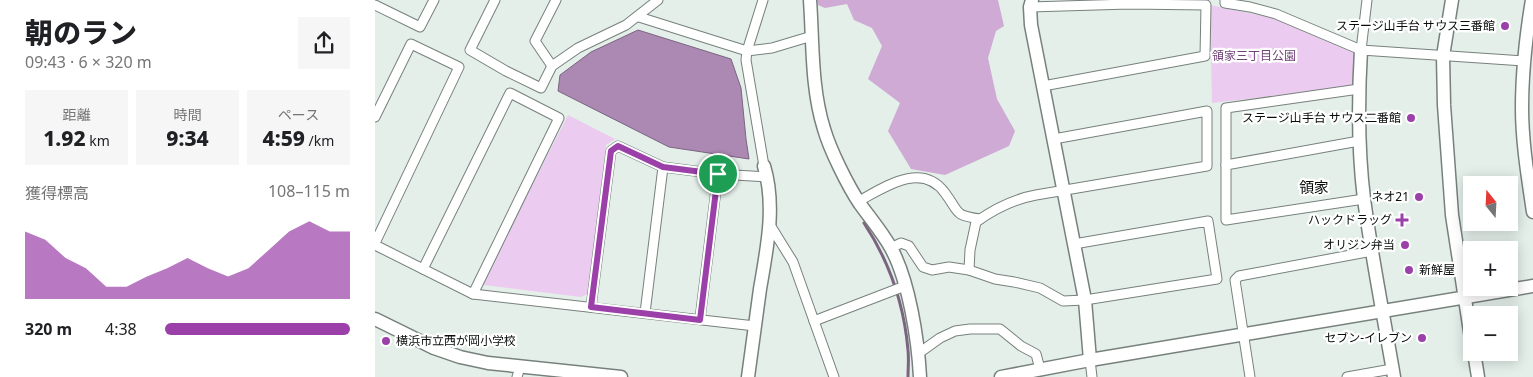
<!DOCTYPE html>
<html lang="ja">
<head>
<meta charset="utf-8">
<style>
	body { margin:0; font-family:"Noto Sans","Noto Sans JP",sans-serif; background:#f6f6f6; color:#202124; height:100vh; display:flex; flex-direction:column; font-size:19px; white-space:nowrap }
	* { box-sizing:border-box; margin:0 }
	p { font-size:16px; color:#757577 }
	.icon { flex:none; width:28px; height:28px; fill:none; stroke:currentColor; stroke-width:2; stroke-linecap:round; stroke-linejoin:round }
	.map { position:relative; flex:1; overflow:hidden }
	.drawer { display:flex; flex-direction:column; background:#fff; width:375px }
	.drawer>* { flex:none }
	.needle { width:32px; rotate:342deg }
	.fabs { position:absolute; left:1088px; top:176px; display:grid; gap:10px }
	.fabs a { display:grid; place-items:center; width:55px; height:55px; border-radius:0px; background:#fff; box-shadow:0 2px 12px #0003; font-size:25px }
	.pin { position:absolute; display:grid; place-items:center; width:42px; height:42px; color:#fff; margin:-21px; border:2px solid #fff; border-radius:50%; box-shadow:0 1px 5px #0007 }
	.round { display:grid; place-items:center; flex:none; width:52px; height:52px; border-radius:0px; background:#f6f6f6 }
	.headline { display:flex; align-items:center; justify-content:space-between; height:85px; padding:0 25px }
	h1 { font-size:28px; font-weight:800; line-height:38px }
	.stats { display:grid; grid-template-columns:repeat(3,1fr); gap:8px; height:85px; padding:5px 25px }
	.stats div { display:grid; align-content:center; border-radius:0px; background:#f6f6f6; text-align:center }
	.stats b { font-size:21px; font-weight:800 }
	.stats small { font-size:14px; font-weight:400 }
	.stats p { font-size:14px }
	.chart { height:140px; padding:10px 25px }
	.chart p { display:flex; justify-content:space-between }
	.chart svg { width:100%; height:90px; margin-top:5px; fill:#9b3fa9; opacity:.7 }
	ul { padding:0 25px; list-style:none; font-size:16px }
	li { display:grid; grid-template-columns:80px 60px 1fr; align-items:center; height:38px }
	li i { height:12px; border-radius:6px; background:#9b3fa9 }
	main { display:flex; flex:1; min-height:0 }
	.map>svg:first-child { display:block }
	.green { fill:#ebcbef }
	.forest { fill:#ceaad4 }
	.water { fill:#ac89b2; stroke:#7b6480 }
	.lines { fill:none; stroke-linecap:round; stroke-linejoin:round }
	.stream { stroke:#7b6480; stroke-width:3 }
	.street-casing { stroke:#77817c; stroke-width:11 }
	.secondary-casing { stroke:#77817c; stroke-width:15 }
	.street { stroke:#fff; stroke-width:9 }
	.secondary { stroke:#fff; stroke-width:12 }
	.route-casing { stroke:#fff; stroke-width:10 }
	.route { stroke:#9b3fa9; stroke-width:6 }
	.poi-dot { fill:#9b3fa9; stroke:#fff; stroke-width:2 }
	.labels { text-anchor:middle; stroke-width:4.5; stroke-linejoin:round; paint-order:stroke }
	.poi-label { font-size:12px; fill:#090c0b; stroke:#fff; text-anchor:end }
	.park-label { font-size:12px; fill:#714379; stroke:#fff }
	.quarter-label { font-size:15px; fill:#090c0b; stroke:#fff }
</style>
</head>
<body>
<main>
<section class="drawer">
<div class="headline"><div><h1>朝のラン</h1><p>09:43 · 6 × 320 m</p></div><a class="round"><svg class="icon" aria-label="share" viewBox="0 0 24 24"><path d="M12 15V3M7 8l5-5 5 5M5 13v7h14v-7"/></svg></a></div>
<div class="stats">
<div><p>距離</p><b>1.92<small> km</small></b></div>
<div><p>時間</p><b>9:34</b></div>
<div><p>ペース</p><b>4:59<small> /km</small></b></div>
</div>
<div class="chart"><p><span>獲得標高</span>108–115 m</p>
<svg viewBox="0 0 160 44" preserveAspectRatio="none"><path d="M0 44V11L10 15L20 24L30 29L40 38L50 38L60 33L70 29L80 24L90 29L100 33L110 29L120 20L130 11L140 6L150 11L160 11V44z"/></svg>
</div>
<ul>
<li><b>320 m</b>4:38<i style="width:100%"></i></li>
</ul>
</section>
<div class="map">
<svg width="1158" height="377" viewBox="0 0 1158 377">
	<rect width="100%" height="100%" fill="#e4efea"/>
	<g class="green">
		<polygon points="835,5 898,18 977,52 981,56 979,83 975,87 837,103"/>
		<polygon points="193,115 240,139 231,145 213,294 206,297 109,285 108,282"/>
	</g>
	<polygon class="forest" points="442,0 623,0 629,26 621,31 613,58 622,99 640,131 634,146 570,175 536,169 513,131 525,103 493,79 507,46 497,28 479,20 472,4 450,8 443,5"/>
	<polygon class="water" points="263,30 356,59 366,88 371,139 374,159 294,147 183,91 185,75 216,52"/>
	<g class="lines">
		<path class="stream" d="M489 223C514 261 529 304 533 350 534 359 533 368 533 377"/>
		<g class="street-casing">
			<g id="street">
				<polyline points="120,0 95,50 131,71 166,88 177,66 203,48 251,25 283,0"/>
				<polyline points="388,0 372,51 371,60 389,166"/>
				<polyline points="850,0 850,3 875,7 901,14 986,50 1149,61"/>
				<polyline points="0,5 45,27 59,0"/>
				<polyline points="655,7 754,4 831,5 830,56 668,86"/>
				<polyline points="264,17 372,51 397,48 437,36"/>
				<polyline points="986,50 992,0"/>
				<polyline points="177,66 160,41 181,0"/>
				<polyline points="984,89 851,108 851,220 989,199"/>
				<polyline points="0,117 36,44 84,67 0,243"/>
				<polyline points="851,165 984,141"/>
				<path d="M484 201C510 187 547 161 570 193 585 213 578 215 605 219"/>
				<polyline points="395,225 418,262 459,377"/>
				<polyline points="0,245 98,294 380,326"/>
				<polyline points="516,248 526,243 534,246 548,267 557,270 574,267 594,270 620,279 639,282 665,288 688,301 710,300 842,279 833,221 699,244"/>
				<polyline points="48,269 135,93 184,118 98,294"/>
				<path d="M594 270 595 250 601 222C619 209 639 199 661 195L832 166V111L679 139"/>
				<polyline points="216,307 236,151 243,146 288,167 343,174 392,177"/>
				<polyline points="270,313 288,167"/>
				<polyline points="325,319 343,174"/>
				<polyline points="439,321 530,286"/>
				<polyline points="544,353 565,338 580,331 595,329 625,329 646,346 661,354 665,369"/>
				<polyline points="715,360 717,377"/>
				<polyline points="142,377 145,367"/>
				<polyline points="875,377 860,280 864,276 997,251"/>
				<polyline points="972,377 1017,369"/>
			</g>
		</g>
		<g class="secondary-casing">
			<g id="secondary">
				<path d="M435 0C438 42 436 88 449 129 455 150 473 186 485 204 495 218 507 232 516 248 534 281 543 339 545 377"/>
				<polyline points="657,0 655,7 656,25 710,300 715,360"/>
				<polyline points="1077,0 1068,56 1069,105 1077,215 1096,338"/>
				<path d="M1157 0C1151 36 1147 71 1147 108 1147 142 1153 178 1158 212"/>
				<path d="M986 50C983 100 983 150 989 199 997 259 1009 318 1019 377"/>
				<polyline points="0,319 59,348 85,357 113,363 246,377"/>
				<polyline points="1099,352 1103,377"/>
				<path d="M373 377C377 347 381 318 385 289 392 248 401 206 389 166"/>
				<polyline points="626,377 715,360 1158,286"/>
			</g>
		</g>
		<use href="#street" class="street"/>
		<use href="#secondary" class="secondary"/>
	</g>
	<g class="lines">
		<g class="route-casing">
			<polygon id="route" points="243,146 288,167 343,174 325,320 216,307 236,151"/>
		</g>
		<use href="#route" class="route"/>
	</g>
	<g class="poi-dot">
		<circle cx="1130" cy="26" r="5"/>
		<circle cx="1036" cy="118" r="5"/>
		<circle cx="1044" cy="197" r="5"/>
		<path d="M1024.5 212.5h5v5h5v5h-5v5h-5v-5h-5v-5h5z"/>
		<circle cx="1030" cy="245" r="5"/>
		<circle cx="1034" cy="270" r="5"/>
		<circle cx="1047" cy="338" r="5"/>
		<circle cx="11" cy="341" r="5"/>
	</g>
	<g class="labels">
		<g class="poi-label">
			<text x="1120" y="30">ステージ山手台 サウス三番館</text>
			<text x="1026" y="122">ステージ山手台 サウス二番館</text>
			<text x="1034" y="201">ネオ21</text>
			<text x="1017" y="224">ハックドラッグ</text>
			<text x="1020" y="249">オリジン弁当</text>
			<text x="1044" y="274" text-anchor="start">新鮮屋</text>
			<text x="1037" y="342">セブン-イレブン</text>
			<text x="21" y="345" text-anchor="start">横浜市立西が岡小学校</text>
		</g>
		<g class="park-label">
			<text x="879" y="60">領家三丁目公園</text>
		</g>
		<g class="quarter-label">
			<text x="939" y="193">領家</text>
		</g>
	</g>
</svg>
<div class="fabs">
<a><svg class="needle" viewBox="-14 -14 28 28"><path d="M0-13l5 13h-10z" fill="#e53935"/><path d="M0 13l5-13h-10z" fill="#757577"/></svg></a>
<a>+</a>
<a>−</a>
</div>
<div class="pin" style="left:343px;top:174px;background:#1e9e55"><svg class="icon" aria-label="arrive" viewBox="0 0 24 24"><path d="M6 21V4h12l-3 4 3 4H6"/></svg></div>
</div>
</main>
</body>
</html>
